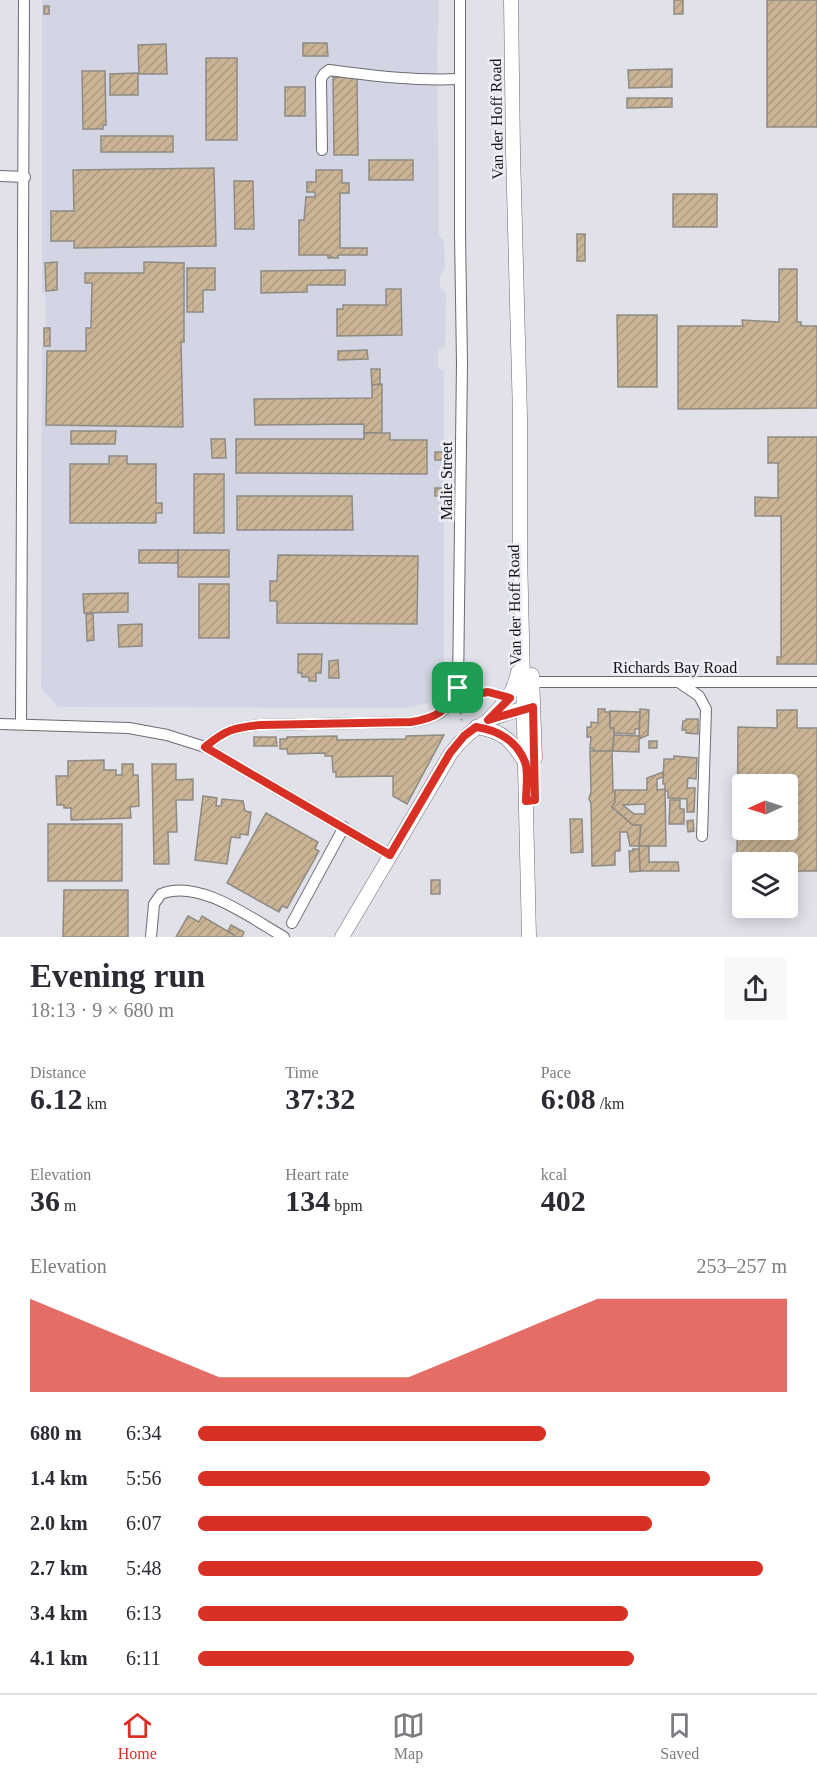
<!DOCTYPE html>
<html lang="en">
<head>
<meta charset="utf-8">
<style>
	body { margin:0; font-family:Georgia,serif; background:#f7f7f7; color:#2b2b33; height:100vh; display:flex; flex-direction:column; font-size:22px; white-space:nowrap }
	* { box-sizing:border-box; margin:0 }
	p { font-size:20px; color:#7c7c81 }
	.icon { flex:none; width:33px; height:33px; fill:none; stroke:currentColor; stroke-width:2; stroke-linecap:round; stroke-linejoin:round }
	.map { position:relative; height:937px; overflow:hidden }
	.drawer { display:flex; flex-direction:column; background:#fff; flex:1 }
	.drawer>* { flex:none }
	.needle { width:39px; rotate:267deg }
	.fabs { position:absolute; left:732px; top:774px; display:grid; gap:12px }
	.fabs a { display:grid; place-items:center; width:66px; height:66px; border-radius:6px; background:#fff; box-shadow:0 3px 15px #0003; font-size:30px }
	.pin { position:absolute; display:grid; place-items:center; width:51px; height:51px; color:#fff; margin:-26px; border-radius:12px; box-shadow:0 3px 9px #0006 }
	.round { display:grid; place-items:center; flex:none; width:63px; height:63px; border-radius:6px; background:#f7f7f7 }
	.head { display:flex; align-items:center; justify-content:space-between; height:102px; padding:0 30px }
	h1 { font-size:33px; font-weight:600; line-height:45px }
	.figures { display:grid; grid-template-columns:repeat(3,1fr); gap:9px; height:102px; padding:6px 30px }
	.figures div { display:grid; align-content:center }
	.figures b { font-size:30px; font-weight:600 }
	.figures small { font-size:16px; font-weight:400 }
	.figures p { font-size:16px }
	.chart { height:168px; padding:12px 30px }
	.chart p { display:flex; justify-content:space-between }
	.chart svg { width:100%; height:108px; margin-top:6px; fill:#d93025; opacity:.7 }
	ul { padding:0 30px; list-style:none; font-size:20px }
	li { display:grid; grid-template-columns:96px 72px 1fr; align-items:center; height:45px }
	li i { height:15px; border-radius:8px; background:#d93025 }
	.dock { display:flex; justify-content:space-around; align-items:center; height:84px; border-top:2px solid #e1e1e2; background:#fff; font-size:16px; color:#7c7c81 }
	.dock a { display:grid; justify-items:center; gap:3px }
	.dock .selected { color:#d93025 }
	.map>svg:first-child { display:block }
	.built { fill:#d3d5e4 }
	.building { fill:url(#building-hatch); stroke:#8f8a84; stroke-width:1.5; fill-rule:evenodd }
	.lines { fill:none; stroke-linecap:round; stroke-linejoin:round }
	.minor-casing { stroke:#6b6b72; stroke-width:12 }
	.major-casing { stroke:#6b6b72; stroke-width:15 }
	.path { stroke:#808086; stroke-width:1.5; stroke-dasharray:1.5 4.5; stroke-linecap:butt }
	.minor { stroke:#fff; stroke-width:10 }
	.major { stroke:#fff; stroke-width:14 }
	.route-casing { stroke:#fff; stroke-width:12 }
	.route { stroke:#d93025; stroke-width:8 }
	.labels { text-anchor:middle; stroke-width:5; stroke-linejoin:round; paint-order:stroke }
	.street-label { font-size:16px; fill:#141417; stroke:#edeef6 }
</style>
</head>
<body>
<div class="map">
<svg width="817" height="937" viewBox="0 0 817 937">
	<defs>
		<pattern id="building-hatch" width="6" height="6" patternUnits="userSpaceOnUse" patternTransform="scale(1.5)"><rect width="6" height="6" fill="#cab495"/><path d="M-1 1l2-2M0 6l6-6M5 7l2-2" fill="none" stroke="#ad9a80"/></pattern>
	</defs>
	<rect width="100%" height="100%" fill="#e0e1e9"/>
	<polygon class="built" points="42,0 439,0 437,52 439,236 444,241 445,268 440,276 440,287 446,293 445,347 438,350 438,368 444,372 444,694 435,702 402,708 58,707 41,688 42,346 44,346 44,328 46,328 45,293 42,293"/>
	<g class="building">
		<rect x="674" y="0" width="9" height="14"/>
		<rect x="767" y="0" width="50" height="127"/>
		<rect x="44" y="6" width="5" height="8"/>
		<polygon points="303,43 327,43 328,56 303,56"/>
		<polygon points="166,44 167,74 139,74 138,45"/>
		<rect x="206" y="58" width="31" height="82"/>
		<polygon points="672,69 672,87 629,88 628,70"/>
		<polygon points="82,71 105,71 106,125 103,125 103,129 83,129"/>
		<polygon points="138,73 138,95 110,95 110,74"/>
		<polygon points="333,77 357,77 358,155 334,155"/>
		<rect x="285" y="87" width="20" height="29"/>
		<polygon points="627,98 672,98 672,107 627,108"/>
		<rect x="101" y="136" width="72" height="16"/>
		<rect x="369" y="160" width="44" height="20"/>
		<polygon points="214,168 216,246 74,248 74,241 51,241 51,211 74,211 73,170"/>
		<polygon points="316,170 342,170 342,183 349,183 349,193 340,193 340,248 367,248 367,255 338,255 338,258 333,258 331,256 331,258 328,258 328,255 299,255 299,220 304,220 306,197 315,197 315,192 307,192 307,182 316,182"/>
		<polygon points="234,181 253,181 254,229 235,229"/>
		<rect x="673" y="194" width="44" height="33"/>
		<rect x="577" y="234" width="8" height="27"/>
		<polygon points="57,262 57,290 46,291 45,263"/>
		<polygon points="144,262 184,263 184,342 181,342 183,427 46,425 47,351 86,351 86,328 91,328 92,283 85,283 85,273 144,273"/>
		<polygon points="187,268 215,268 215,290 203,290 203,312 187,312"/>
		<polygon points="779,269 797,269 797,322 801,322 801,326 817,326 817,408 678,409 678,326 743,326 742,320 779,322"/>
		<polygon points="345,270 345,285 307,285 307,292 261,293 261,271"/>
		<polygon points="386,289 401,289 402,335 337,336 337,309 343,309 343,305 386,305"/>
		<polygon points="617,315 657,315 657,387 618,387"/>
		<rect x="44" y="328" width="6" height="18"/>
		<polygon points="367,350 368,359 338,360 338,351"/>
		<polygon points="371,369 380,369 380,384 372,385"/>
		<polygon points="382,384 382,433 364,433 364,424 255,425 254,399 372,398 372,385"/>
		<polygon points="71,431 116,431 115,444 71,444"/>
		<polygon points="364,433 390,433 390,440 427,440 427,474 236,473 236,439 364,439"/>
		<polygon points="768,437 817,437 817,664 777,664 777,657 781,657 781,516 755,516 755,497 778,498 778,463 768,463"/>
		<polygon points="211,439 225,439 226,458 212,458"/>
		<polygon points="435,452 444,452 442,460 435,460"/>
		<polygon points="109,456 127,456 127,464 156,464 156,503 162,503 162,513 156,513 156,523 70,523 70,464 109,464"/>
		<rect x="194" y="474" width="30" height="59"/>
		<rect x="435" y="488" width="9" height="8"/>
		<polygon points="237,496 352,496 353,530 237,530"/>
		<rect x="139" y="550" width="39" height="13"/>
		<rect x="178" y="550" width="51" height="27"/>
		<polygon points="278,555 418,556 417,624 277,623 277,601 270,601 270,581 277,581"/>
		<rect x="199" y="584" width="30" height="54"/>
		<polygon points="128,593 128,612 84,613 83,594"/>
		<polygon points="86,614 93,614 94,640 87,641"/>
		<polygon points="142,624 142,646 119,647 118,625"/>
		<polygon points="298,654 322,654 321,673 316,673 316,681 309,681 309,677 302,677 302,673 298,673"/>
		<polygon points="338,660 339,678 329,678 329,661"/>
		<polygon points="598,709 605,709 605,712 610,712 610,728 614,728 613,751 594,751 594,749 590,749 591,737 587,737 587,727 591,727 591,722 598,723"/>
		<polygon points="640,709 649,710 648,735 639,739"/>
		<path d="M777 710H797V728H817V871H788V862H742V871H737L738 727 777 728ZM742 784H788V830H742Z"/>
		<polygon points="610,711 640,712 639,729 635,729 635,734 614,733 614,728 610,728"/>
		<polygon points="686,719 698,719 698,734 686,733 686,730 682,730 683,721 686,721"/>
		<polygon points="444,735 407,804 393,796 393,776 336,777 336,772 333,772 332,756 325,756 325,753 288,754 287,749 280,749 280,739 287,739 287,737 337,736 337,740 406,739 406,736"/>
		<polygon points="614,735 639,736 639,752 613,751"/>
		<polygon points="254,737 276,737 277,746 254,746"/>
		<rect x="649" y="741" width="8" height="7"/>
		<polygon points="590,751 612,751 613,792 615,791 615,802 612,807 633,825 641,825 639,846 630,846 627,832 620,832 620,851 615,851 615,865 592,866 591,803 589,799 591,792"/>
		<polygon points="674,756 697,758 696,779 688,778 687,788 695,788 694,812 687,812 687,799 668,798 668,792 665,790 665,784 663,784 664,759 674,759"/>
		<polygon points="104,760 104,770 116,770 116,775 122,775 122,764 133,764 133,775 138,775 139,806 130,807 131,818 71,820 71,808 64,808 64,805 57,805 56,776 68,776 68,761"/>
		<polygon points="152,764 176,764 176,780 193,779 193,800 176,800 177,832 168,832 169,864 154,864"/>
		<path d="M663 772V777L657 779V790L665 789 666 846H639L641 825H633L612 807 615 802V790H647V778ZM645 804V814H634L623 805Z"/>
		<polygon points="203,796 217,798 216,806 221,806 222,799 243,801 245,811 251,812 248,835 240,834 240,838 231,837 227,864 195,860"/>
		<polygon points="670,800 680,800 680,809 684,809 684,824 669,824"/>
		<polygon points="266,813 318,842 315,849 319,851 287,908 282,906 279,912 227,883"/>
		<polygon points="570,819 582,819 583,852 571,853"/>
		<polygon points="693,820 694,831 688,832 687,821"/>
		<rect x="48" y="824" width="74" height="57"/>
		<polygon points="639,846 649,846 649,862 678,862 679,871 640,871"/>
		<polygon points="633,849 639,849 640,871 630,872 629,851 633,851"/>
		<rect x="431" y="880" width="9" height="14"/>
		<polygon points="64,890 128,890 128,937 63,937"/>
		<polygon points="188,916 199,922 202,916 234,935 233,937 176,937"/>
		<polygon points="231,925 244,932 242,937 233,937 234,935 228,931"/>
	</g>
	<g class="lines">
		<g class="minor-casing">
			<g id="minor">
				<path d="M322 150 321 79 324 74 329 70C373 76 416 81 460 79"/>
				<polyline points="0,176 25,177"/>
				<polyline points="532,682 817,682"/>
				<polyline points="680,683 699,696 706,709 702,836"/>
				<polyline points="0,724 129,728 167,735 205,747 390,855"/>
				<polyline points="21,724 24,0"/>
				<path d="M205 747C225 730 235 727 261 725L411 722C437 718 448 712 458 688L462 363 460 233V0"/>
				<polyline points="292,923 344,827"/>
				<path d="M151 937 154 904 161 894C199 878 252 919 284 937"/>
			</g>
		</g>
		<g class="major-casing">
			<g id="major">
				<polyline points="511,0 513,152 520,416 520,552 529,937"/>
				<polyline points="532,675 535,758"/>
				<path d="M490 718C504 704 514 693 518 672"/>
				<path d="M476 727C503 731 511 740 525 762"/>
				<path d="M342 937 451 753C473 724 496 714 532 707"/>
			</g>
		</g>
		<g class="path">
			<polyline points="466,696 488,692 496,694"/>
			<polyline points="460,707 462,723"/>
		</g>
		<use href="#minor" class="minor"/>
		<use href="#major" class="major"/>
	</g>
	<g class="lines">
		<g class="route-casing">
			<path id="route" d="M458 688 459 697 488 692 510 698 488 720 533 707 535 800 526 801C526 790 529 772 525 762 517 741 498 730 476 727L464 736 450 753 390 855 205 747C225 730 235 727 261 725L411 722C437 718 447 711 458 688Z"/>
		</g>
		<use href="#route" class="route"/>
	</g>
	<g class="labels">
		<g class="street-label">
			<text transform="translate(496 119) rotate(-91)" y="6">Van der Hoff Road</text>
			<text transform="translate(446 481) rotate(-90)" y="6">Malie Street</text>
			<text transform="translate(514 605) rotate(-91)" y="6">Van der Hoff Road</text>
			<text x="675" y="673">Richards Bay Road</text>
		</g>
	</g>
</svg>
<div class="fabs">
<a><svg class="needle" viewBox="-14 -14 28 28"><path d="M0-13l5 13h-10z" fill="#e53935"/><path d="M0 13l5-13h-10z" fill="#7c7c81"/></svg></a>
<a><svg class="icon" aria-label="layers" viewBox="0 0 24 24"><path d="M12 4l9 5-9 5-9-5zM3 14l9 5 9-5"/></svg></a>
</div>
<div class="pin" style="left:458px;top:688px;background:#1e9e55"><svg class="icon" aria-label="arrive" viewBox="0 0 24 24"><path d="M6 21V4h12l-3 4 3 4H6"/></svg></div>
</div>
<section class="drawer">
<div class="head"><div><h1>Evening run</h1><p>18:13 · 9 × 680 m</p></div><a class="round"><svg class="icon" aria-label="share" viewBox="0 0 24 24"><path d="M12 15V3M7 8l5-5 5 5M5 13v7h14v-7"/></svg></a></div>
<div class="figures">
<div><p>Distance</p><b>6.12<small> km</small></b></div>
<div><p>Time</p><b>37:32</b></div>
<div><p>Pace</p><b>6:08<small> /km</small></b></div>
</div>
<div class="figures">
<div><p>Elevation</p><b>36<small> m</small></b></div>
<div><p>Heart rate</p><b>134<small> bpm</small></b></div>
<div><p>kcal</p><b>402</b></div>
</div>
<div class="chart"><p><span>Elevation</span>253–257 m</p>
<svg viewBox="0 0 160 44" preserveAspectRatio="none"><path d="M0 44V6L10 14L20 22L30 30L40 38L50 38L60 38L70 38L80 38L90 30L100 22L110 14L120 6L130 6L140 6L150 6L160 6V44z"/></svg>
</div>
<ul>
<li><b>680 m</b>6:34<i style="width:59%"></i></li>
<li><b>1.4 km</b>5:56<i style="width:87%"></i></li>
<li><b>2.0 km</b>6:07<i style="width:77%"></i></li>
<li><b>2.7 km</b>5:48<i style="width:96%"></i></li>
<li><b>3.4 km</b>6:13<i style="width:73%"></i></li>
<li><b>4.1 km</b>6:11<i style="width:74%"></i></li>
</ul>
</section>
<nav class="dock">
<a class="selected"><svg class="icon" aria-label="home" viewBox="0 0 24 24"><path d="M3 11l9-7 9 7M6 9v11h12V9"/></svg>Home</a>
<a><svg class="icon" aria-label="map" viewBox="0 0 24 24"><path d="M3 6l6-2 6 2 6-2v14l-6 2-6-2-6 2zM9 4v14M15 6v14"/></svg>Map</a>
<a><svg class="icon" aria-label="saved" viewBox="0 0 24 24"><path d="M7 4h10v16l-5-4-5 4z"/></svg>Saved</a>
</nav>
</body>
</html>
